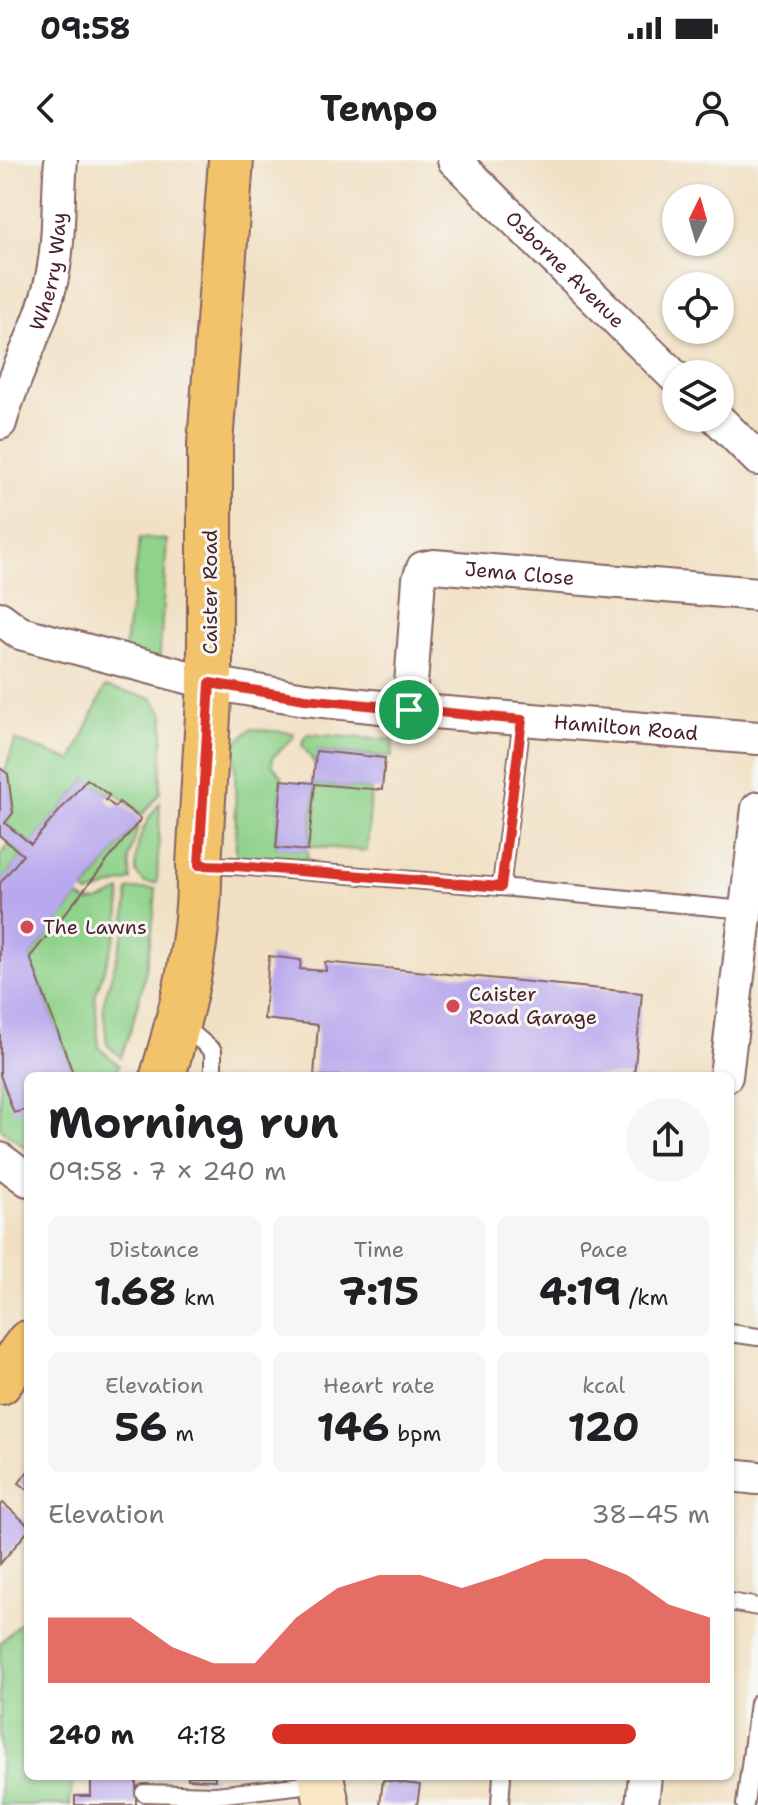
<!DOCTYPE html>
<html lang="en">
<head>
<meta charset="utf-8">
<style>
	body { margin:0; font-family:"Shantell Sans",sans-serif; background:#f6f6f6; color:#202124; height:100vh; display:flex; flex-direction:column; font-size:30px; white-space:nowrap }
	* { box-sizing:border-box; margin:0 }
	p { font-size:26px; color:#757577 }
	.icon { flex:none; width:44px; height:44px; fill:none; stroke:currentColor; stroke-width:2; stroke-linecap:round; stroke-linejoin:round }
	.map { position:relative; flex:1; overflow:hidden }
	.side { position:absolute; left:24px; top:912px; width:710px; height:708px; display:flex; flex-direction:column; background:#fff; border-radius:12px; box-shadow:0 2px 6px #0004 }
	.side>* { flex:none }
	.needle { width:52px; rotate:5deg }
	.tools { position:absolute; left:662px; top:24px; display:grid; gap:16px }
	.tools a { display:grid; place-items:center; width:72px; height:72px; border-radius:50%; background:#fff; box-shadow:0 2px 6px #0004; font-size:40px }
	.pin { position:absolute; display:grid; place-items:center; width:68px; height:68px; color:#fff; margin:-34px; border:4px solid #fff; border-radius:50%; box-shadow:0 2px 8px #0007 }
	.round { display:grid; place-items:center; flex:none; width:84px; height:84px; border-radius:42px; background:#f6f6f6 }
	.head { display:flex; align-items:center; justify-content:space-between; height:136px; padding:0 24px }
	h1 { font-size:44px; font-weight:700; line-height:60px }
	.stats { display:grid; grid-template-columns:repeat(3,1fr); gap:12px; height:136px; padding:8px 24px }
	.stats div { display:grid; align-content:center; border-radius:12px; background:#f6f6f6; text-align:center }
	.stats b { font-size:40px; font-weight:700 }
	.stats small { font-size:22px; font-weight:400 }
	.stats p { font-size:22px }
	.chart { height:224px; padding:16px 24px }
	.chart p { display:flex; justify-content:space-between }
	.chart svg { width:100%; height:144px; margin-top:8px; fill:#d93025; opacity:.7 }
	ul { padding:0 24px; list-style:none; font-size:26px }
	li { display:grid; grid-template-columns:128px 96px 1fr; align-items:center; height:60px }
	li i { height:20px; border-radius:10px; background:#d93025 }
	.status { display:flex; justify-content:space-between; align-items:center; height:56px; padding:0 40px; background:#fff; direction:ltr }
	.status svg { height:22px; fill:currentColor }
	header { display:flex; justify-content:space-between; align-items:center; height:104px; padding:0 24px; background:#fff; font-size:36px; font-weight:700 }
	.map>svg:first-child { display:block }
	.green { fill:#8fd28a; stroke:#6c785a; stroke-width:2 }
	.building { fill:#b9a8ed }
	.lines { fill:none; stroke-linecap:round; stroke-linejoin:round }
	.lane-casing { stroke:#846360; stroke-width:20 }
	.street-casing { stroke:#846360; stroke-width:36 }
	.secondary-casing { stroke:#846360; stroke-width:48 }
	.primary-casing { stroke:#846360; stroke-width:48 }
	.lane { stroke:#fff; stroke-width:16 }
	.street { stroke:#fff; stroke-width:32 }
	.secondary { stroke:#fae7c3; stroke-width:44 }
	.primary { stroke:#f2c36a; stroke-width:44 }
	.route-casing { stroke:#fff; stroke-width:16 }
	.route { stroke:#d93025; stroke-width:10 }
	.poi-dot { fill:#d1495b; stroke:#f6f6f2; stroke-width:3 }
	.labels { text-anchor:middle; stroke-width:6; stroke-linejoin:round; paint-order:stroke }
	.street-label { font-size:20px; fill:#4a1f2b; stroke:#f6f6f2 }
	.poi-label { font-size:20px; fill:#4a1f2b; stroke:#f6f6f2; text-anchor:start }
</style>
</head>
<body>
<div class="status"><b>09:58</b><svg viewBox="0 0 49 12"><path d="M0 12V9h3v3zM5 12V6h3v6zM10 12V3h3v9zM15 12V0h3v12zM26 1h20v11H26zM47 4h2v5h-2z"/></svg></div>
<header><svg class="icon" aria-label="back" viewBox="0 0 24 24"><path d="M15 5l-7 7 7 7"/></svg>Tempo<svg class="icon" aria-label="person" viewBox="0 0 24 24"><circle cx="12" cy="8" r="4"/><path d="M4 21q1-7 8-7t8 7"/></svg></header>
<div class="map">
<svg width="758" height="1645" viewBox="0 0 758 1645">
	<rect width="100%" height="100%" fill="#f6f6f2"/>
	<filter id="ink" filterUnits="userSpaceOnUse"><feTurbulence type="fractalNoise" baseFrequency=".0125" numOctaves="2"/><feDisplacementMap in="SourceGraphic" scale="16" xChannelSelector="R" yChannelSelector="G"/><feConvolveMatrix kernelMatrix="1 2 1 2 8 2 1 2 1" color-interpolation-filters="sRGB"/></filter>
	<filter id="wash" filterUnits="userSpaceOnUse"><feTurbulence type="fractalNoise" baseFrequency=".006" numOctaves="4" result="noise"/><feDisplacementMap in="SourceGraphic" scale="32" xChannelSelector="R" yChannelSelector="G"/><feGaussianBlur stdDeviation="1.8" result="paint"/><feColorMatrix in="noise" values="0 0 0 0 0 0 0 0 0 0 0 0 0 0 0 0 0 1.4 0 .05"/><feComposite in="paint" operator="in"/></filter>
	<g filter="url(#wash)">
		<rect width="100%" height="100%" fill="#f1e0c3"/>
		<g class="green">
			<polygon points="140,378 167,380 159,508 123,499"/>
			<polygon points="105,527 152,538 164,555 160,633 142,655 113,631 109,635 87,619 31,684 5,663 13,652 8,614 5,612 15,580 72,601"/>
			<polygon points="251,569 294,573 293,578 273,597 272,605 282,616 276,687 308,691 307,704 236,698 235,584"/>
			<polygon points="307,574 393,580 392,597 317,591 315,604 302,585"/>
			<polygon points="315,624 371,629 367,691 309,686"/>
			<path d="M160 643 157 723H145L136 713C134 687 143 663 160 643Z"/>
			<polygon points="136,665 138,666 129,698 131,720 88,734 84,731"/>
			<polygon points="9,684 23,695 0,723 0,697"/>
			<path d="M138 729H156C152 787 142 843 121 897L107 885 103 844 125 770 128 730Z"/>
			<polygon points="121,731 119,765 95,837 99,888 119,905 114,916 74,916 30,797 78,737 88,742 99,741"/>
			<polygon points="0,915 28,949 28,990 0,968"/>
			<polygon points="28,1455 28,1616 73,1616 70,1645 0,1645 0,1483"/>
		</g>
		<g id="blocks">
			<g class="building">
				<polygon points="316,591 385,598 382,630 315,624 308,691 276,688 282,620 313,623"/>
				<polygon points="0,608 8,614 13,653 5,663 31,684 87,619 109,635 106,640 115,647 119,642 141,659 30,797 74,916 28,916 28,949 14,953 0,915 0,723 23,695 0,676"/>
				<polygon points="269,796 301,800 300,809 326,811 325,802 642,833 634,916 314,916 318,865 264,859"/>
				<polygon points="28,1311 28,1330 19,1323"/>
				<polygon points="3,1343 28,1365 28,1371 0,1404 0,1346"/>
				<polygon points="91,1616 136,1616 136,1645 75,1645 75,1636 91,1636"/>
				<polygon points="188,1616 215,1616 215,1620 188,1619"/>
				<polygon points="383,1620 420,1625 417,1645 380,1645"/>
			</g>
		</g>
	</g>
	<g filter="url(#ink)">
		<use href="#blocks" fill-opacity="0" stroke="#846360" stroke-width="2"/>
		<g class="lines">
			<g class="lane-casing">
				<g id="lane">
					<polyline points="201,705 236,706 501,727 745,750"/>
					<polyline points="501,727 522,560"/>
					<polyline points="180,863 213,891 213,916"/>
					<polyline points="730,1173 758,1177"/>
					<polyline points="730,1442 758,1447"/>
					<polyline points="144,1633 216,1635 321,1623"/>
					<polyline points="500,1645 502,1616"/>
					<polyline points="745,1645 758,1543"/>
				</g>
			</g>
			<g class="street-casing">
				<g id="street">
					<path id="s1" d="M454 0 676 218"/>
					<polyline points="717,258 758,299"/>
					<path id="s2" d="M0 263C12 217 37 176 49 130 61 87 57 43 61 0"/>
					<path id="s3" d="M0 458 20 473 210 523 305 539 409 550 758 578"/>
					<path id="s4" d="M409 550 419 419 423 408 434 406 758 434"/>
					<polyline points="726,916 758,648"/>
					<polyline points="0,999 28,1020"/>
					<polyline points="730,1315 758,1318"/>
					<polyline points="642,1645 645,1616"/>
				</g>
			</g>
			<g class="secondary-casing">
				<polyline id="secondary" points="321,1616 327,1645"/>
			</g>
			<g class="primary-casing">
				<g id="primary">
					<path d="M163 916C183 847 201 778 199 705L210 523V284L231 0"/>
					<polyline points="0,1222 28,1183"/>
				</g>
			</g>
			<use href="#lane" class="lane"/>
			<use href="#street" class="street"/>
			<use href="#secondary" class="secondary"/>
			<use href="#primary" class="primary"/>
		</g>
	</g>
	<g class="lines" filter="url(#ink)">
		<g class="route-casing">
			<polygon id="route" points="210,523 305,539 522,560 501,727 236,706 199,705"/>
		</g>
		<use href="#route" class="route"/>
	</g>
	<g class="poi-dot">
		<circle cx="27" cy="767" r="8"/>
		<circle cx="453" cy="846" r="8"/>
	</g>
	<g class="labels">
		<g class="street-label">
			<text dy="7" stroke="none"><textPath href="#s1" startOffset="156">Osborne Avenue</textPath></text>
			<text dy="7" stroke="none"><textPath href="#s2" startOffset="160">Wherry Way</textPath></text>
			<text dy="7" stroke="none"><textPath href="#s4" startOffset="240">Jema Close</textPath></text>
			<text transform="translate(210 432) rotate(-90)" y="7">Caister Road</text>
			<text dy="7" stroke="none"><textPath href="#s3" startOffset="640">Hamilton Road</textPath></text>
		</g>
		<g class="poi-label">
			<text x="43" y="774">The Lawns</text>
			<text x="469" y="841">Caister<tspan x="469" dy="23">Road Garage</tspan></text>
		</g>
	</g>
</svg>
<div class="tools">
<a><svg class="needle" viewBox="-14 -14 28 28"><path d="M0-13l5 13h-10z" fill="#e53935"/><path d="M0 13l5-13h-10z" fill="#757577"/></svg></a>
<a><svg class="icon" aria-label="locate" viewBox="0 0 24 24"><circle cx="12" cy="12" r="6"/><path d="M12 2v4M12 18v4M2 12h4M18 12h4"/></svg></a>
<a><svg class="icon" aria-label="layers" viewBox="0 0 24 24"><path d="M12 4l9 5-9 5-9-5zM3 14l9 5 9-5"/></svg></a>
</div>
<div class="pin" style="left:409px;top:550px;background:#1e9e55"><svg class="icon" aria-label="arrive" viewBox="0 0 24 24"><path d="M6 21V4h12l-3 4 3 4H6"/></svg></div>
<section class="side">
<div class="head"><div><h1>Morning run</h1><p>09:58 · 7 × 240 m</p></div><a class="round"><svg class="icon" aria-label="share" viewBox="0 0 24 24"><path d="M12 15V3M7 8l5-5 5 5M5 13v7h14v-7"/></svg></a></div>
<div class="stats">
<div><p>Distance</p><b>1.68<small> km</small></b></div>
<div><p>Time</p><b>7:15</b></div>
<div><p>Pace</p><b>4:19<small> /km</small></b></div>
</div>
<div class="stats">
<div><p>Elevation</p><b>56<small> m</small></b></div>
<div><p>Heart rate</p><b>146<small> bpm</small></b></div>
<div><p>kcal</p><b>120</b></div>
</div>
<div class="chart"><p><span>Elevation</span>38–45 m</p>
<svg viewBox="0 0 160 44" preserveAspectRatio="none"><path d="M0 44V24L10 24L20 24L30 33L40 38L50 38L60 24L70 15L80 11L90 11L100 15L110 11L120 6L130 6L140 11L150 20L160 24V44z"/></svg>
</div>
<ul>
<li><b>240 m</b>4:18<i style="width:83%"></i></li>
</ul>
</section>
</div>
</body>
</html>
